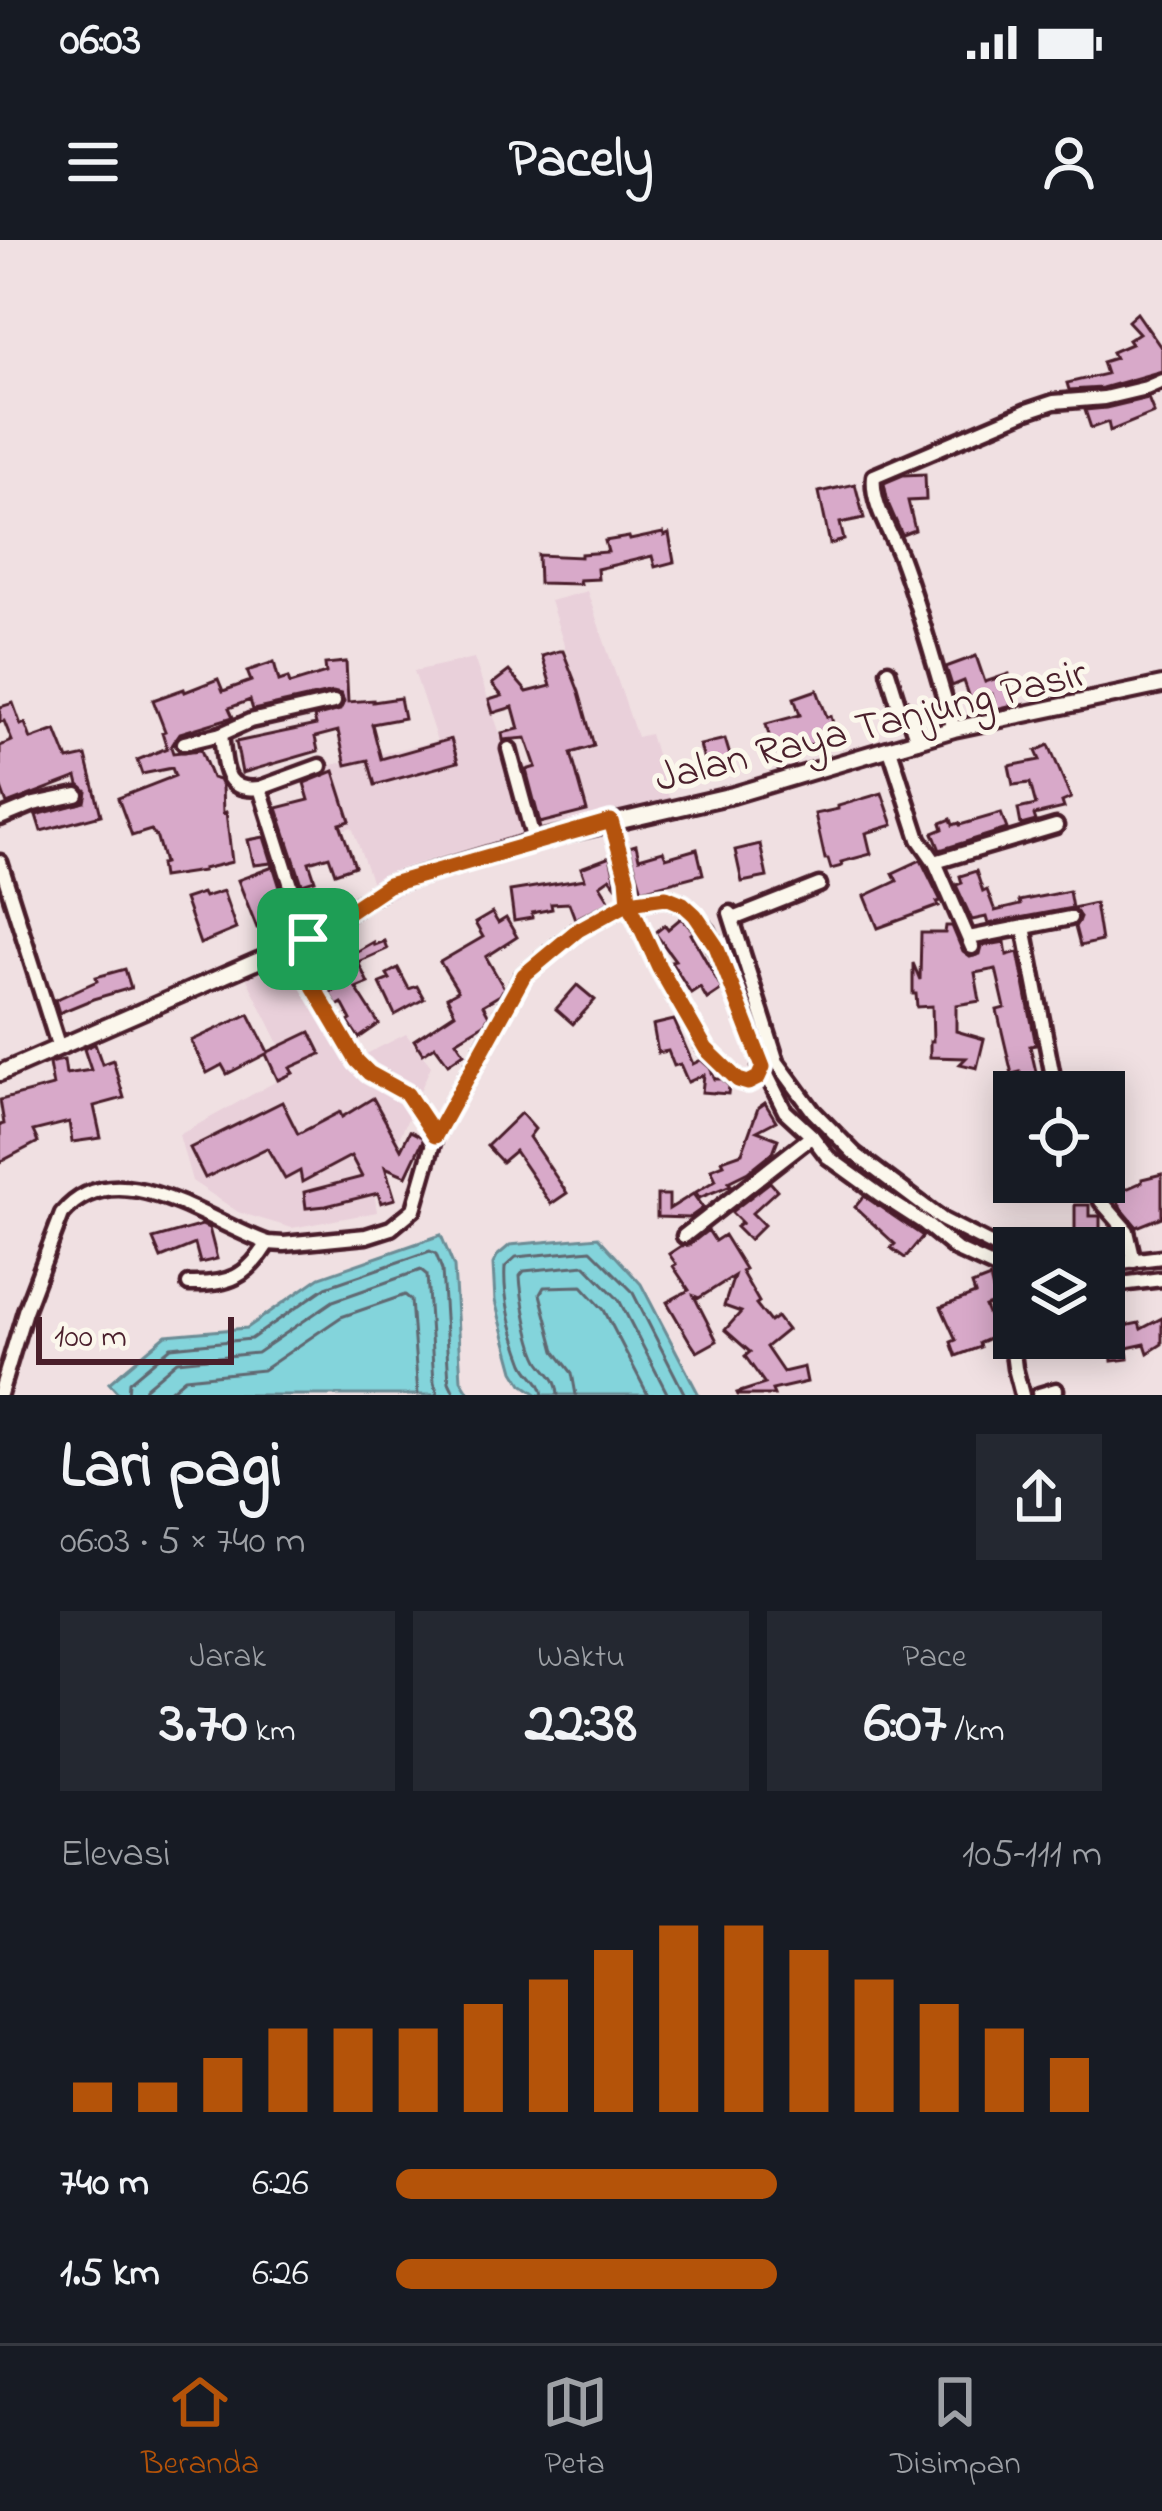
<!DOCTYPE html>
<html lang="id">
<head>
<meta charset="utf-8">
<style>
	body { margin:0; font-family:"Indie Flower",sans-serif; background:#242831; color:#f1f3f6; height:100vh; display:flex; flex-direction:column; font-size:45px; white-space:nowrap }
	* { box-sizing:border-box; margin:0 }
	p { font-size:39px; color:#9ea1a6 }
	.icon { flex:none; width:66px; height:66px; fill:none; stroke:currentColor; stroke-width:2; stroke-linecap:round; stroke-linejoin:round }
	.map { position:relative; height:1155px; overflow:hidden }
	.panel { display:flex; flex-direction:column; background:#171b24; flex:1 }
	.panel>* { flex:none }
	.controls { position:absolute; left:993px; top:831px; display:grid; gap:24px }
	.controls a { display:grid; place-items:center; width:132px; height:132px; border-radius:0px; background:#171b24; box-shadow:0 6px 30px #0003; font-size:60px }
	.scale { position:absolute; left:36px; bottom:30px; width:198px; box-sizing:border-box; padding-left:12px; border:6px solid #4a1f2b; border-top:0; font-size:33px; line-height:42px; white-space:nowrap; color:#4a1f2b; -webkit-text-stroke:9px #fbf7ec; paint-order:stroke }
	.pin { position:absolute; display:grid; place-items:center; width:102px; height:102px; color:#fff; margin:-51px; border-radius:24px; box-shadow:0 6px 18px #0006 }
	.round { display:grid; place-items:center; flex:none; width:126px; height:126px; border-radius:0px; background:#242831 }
	.head { display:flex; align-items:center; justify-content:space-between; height:204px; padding:0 60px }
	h1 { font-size:66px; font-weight:800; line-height:90px }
	.figures { display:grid; grid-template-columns:repeat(3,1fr); gap:18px; height:204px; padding:12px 60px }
	.figures div { display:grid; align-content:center; border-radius:0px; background:#242831; text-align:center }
	.figures b { font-size:60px; font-weight:800 }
	.figures small { font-size:33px; font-weight:400 }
	.figures p { font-size:33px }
	.chart { height:336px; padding:24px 60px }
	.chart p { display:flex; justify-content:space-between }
	.chart svg { width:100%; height:216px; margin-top:12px; stroke:#b45309; stroke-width:6 }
	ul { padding:0 60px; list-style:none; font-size:39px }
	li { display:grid; grid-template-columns:192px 144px 1fr; align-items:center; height:90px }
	li i { height:30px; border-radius:15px; background:#b45309 }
	.status { display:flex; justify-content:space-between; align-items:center; height:84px; padding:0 60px; background:#171b24; direction:ltr }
	.status svg { height:33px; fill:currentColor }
	header { display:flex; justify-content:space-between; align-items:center; height:156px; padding:0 60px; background:#171b24; font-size:54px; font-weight:800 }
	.tab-bar { display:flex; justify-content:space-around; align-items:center; height:168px; border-top:3px solid #363941; background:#171b24; font-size:33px; color:#9ea1a6 }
	.tab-bar a { display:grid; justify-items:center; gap:6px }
	.tab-bar .selected { color:#b45309 }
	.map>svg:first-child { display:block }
	.built { fill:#e9d0da }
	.water { fill:#83d4db; stroke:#6c8c95; stroke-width:3 }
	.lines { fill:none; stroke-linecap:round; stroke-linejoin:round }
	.shore { stroke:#616771; stroke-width:3 }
	.building { fill:#d8a9c9; stroke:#4a1f2b; stroke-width:3 }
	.minor-casing { stroke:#4a1f2b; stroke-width:21 }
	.tertiary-casing { stroke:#4a1f2b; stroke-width:22 }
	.minor { stroke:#fbf7ec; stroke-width:12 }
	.tertiary { stroke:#fbf7ec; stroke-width:14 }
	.route-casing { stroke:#fff; stroke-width:24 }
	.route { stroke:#b45309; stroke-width:15 }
	.labels { text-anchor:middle; stroke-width:10; stroke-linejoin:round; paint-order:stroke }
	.street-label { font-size:42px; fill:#4a1f2b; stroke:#fbf7ec }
</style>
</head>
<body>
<div class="status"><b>06:03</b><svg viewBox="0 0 49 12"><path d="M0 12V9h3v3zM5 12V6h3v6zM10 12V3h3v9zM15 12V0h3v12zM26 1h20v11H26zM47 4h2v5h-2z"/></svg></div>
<header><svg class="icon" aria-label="menu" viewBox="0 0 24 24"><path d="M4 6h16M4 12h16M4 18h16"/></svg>Pacely<svg class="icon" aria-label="person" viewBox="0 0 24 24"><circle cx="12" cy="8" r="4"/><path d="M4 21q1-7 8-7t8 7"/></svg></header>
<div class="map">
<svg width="1162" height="1155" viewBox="0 0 1162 1155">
	<rect width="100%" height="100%" fill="#f0e0e2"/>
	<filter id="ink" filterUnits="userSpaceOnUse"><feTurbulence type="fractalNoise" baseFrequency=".00833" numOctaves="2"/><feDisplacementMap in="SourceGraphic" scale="24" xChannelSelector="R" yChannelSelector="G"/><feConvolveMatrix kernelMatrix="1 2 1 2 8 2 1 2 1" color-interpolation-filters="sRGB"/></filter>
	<g filter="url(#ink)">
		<g class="built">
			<polygon points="587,351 637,497 650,494 674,574 549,600 447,635 379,663 352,587 320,597 301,532 437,501 414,431 474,418 512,529 597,508 550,361"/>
			<polygon points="303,710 364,815 406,794 431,826 395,908 371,929 377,972 292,988 238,972 192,941 179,895 293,832 245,735"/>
		</g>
		<g class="water">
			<polygon points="441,995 454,1027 461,1140 470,1155 120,1155 109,1143 166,1095 247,1088 320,1037"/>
			<polygon points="598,997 641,1044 699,1155 538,1155 522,1144 514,1131 495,1061 493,1024 497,1016 510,1005"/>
		</g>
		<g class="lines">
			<g class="shore">
				<polyline points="128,1155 129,1142 171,1107 251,1099 326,1047 430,1011 436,1014 442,1030 449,1142 455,1155"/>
				<polyline points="143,1155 145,1148 177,1121 257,1113 333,1061 421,1030 427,1035 434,1142 438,1155"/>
				<polyline points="165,1155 185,1138 263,1130 341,1077 405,1055 411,1060 418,1155"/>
				<path d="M543 1155C541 1140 530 1136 524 1123 513 1094 503 1058 505 1027L516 1017 591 1010 632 1051 685 1155"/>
				<path d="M558 1155C557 1138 549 1135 540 1122 530 1106 521 1056 520 1036L524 1031 585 1025 619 1060 668 1155"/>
				<polyline points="576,1155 572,1133 555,1111 540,1054 544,1047 582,1046 604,1070 648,1155"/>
			</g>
		</g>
		<g class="building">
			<polygon points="1137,73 1162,109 1162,131 1102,148 1069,150 1067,143 1106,134 1102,122 1115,118 1112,112 1131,104 1128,100 1139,93 1128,81"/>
			<polygon points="1148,158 1154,173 1110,191 1108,182 1091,188 1085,170 1106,168"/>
			<polygon points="925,234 926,260 908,261 915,290 902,295 888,263 884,243 903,235"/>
			<polygon points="855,244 864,278 840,283 844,300 830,304 819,252"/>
			<polygon points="663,293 664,296 669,294 674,322 655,327 652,316 597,329 598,339 579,340 580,344 539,343 538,315 581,317 581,314 608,312 605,301 629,297 630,300"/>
			<polygon points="559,411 563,411 579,452 594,506 571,513 587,571 540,583 526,530 536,527 526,498 503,500 502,493 519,489 513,467 493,473 489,460 502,456 492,444 509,431 527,452 551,446 542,416"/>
			<polygon points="976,416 985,442 1009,434 1017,464 996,469 992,454 971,461 964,441 952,446 946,427"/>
			<polygon points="274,422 279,441 288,438 290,444 326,433 325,424 346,422 348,462 373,460 373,462 400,458 404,478 372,484 381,519 451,499 458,522 375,545 368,520 346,525 338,491 315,497 318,511 242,533 236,502 316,485 314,477 340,470 344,461 341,454 333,452 253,470 250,460 229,468 233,477 180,493 171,507 173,513 201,510 212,538 219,540 222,546 223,573 226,572 232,622 203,629 203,631 162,637 160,624 164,623 157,598 151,590 132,596 118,558 175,536 172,528 142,534 137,520 167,508 162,492 165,491 153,460 184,449 185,452 218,439 223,451 251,441 247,431"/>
			<polygon points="817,450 827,477 831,476 837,498 774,514 766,484 800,475 794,458"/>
			<polygon points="13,463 21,485 25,483 31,499 56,490 68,520 86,516 101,575 41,591 36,575 85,562 87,552 79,545 77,537 7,564 0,545 0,506 12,501 4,481 0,482 0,467"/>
			<polygon points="725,499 734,529 708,536 700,505"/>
			<polygon points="1049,505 1071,558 1062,562 1064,568 1034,575 1036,581 1021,585 1018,569 1036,565 1030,543 1013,545 1009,526 1040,520 1036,511"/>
			<polygon points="334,531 350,581 340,584 355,626 335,633 329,616 309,622 315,640 302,644 277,568 309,560 304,543"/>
			<polygon points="882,553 893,585 866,593 871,614 841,622 842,626 831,629 828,619 825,619 815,574 838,569 838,566"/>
			<polygon points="1001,573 1007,589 940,610 933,593 943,589 941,583 951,579 953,585 959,583 960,585"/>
			<polygon points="264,597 290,679 257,688 238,640 273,627 272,623 254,625 248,600"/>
			<polygon points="760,604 767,637 742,642 735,610"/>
			<polygon points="636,605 639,618 663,611 666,618 697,609 703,634 642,650 629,607"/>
			<polygon points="610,617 617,647 610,638 600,645 610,661 575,679 569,663 551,664 552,669 532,673 532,678 514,681 510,651 585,639 581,628"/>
			<polygon points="921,620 941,661 937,662 939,666 878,688 865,656 897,641 893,633"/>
			<polygon points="976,631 983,652 987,650 995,671 1020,665 1019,661 1069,651 1072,668 988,684 986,677 972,680 956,645 962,643 960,636"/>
			<polygon points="223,651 236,689 200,704 184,659 202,653 204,657"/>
			<polygon points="1095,663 1101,701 1080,706 1075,687 1080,677 1073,668"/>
			<polygon points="492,673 498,683 506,678 517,697 486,717 504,748 500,755 483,765 489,776 484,784 456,801 464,813 448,824 435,806 423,814 414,800 455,773 447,757 458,751 440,722 483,697 475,683"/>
			<polygon points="681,678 694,692 691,694 722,749 707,759 700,747 691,753 671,721 675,720 655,693 665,685 668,689"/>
			<polygon points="946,686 952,686 963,712 970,717 980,714 982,706 1005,702 1007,715 1018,712 1036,805 1030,806 1037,836 1042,836 1045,848 1020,848 1020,832 1012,834 997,770 1005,768 996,729 975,733 980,761 956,765 956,791 984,799 977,828 960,824 966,818 930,817 930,801 933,801 932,766 917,767 916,754 913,754 913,723 920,740 921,693 945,693"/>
			<polygon points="341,696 350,715 373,702 374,705 384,701 387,709 358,722 368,743 356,748 379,784 359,798 348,782 351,780 342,763 337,766 329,753 340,748 326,721 314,727 306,712"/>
			<polygon points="398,728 409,749 417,746 424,759 395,775 380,743 390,739 387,734"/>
			<polygon points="125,729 131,748 93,759 59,773 55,760 97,741 96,737"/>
			<polygon points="577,745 595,760 573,784 556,769"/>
			<polygon points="249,774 268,812 310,792 321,814 290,828 293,833 278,840 266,814 227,834 222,825 207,833 191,801"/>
			<polygon points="674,780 693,824 701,820 710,828 715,839 722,839 729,846 728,854 702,852 704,835 688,842 680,824 674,826 668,811 658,813 653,785"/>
			<polygon points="95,804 102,824 113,820 124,858 94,866 101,898 72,902 69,882 33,891 38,902 0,922 0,885 4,884 0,860 53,846 49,824 53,822 64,820 66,834 91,830 84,809"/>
			<polygon points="373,858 401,909 410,891 424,898 406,936 385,927 395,959 381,963 378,953 326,966 306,968 304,952 362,937 351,916 302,942 300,931 285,939 267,908 205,938 190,908 282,862 298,894 340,872 342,877"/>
			<polygon points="765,863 776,881 757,891 778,899 773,912 748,932 728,942 731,945 699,958 696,952 716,940 711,929 724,924 722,920 742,913 758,868"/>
			<polygon points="521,873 535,889 529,897 567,953 551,964 515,911 502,922 487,906"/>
			<polygon points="1162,934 1162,977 1137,987 1121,968 1115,954 1142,942 1142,939"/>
			<polygon points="770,942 777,950 752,973 764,985 749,1000 736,987 742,983 731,972"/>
			<polygon points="693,954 703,968 689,978 657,977 657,955 669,955 669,969"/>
			<polygon points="864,956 923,996 905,1018 891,1008 895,1004 855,967"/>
			<polygon points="1075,965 1089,965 1089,976 1100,976 1100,1007 1075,1008"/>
			<polygon points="202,985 209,988 217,1019 200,1023 195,1004 161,1018 153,999"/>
			<polygon points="708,990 715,1001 724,995 745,1029 741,1031 759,1062 756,1064 770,1082 777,1077 787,1090 766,1107 783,1132 804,1127 807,1142 772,1150 774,1155 738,1155 737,1153 765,1144 745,1116 750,1112 725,1090 741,1072 724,1066 734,1036 699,1058 694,1056 717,1101 697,1112 689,1100 667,1062 689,1050 673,1026 676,1024 669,1014 681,1006 689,1005"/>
			<polygon points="990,1038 996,1063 985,1067 997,1095 979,1103 980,1107 956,1116 951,1102 956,1100 941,1067 975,1054 972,1045"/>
			<polygon points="1162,1078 1162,1104 1148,1113 1145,1104 1127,1108 1128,1119 1112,1121 1110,1100 1104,1101 1104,1083 1125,1082 1125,1086 1139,1083 1141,1089"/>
		</g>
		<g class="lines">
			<g class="minor-casing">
				<g id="minor">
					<polyline points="888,431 898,463 908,474 917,501"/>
					<path d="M954 489C936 432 921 372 900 316 890 291 871 263 874 236L1027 171 1054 162 1104 158 1146 148 1162 141"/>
					<path d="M221 494C225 523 221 553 260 548L308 699"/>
					<polyline points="184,503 221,494 250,481 334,462"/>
					<polyline points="509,509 534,601"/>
					<polyline points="890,509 919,599 935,622 972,707"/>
					<polyline points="260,548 320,526"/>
					<polyline points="0,578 34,564 77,555"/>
					<polyline points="611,581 627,638 629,662 659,727 706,810 738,840 748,843 758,838 760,829 764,827"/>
					<polyline points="0,622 59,808"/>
					<polyline points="935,622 1056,586"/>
					<polyline points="730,673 777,822 813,871 855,914 943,980 1014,1016"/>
					<polyline points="733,679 819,645"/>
					<polyline points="1024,687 1056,852"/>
					<polyline points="969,698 1070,678"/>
					<polyline points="290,707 357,821 369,833 407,854 435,896"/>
					<polyline points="1097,942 1101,961 1127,991 1134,1021"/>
					<polyline points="684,996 812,896"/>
					<polyline points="1104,1024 1162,1017"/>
					<polyline points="1003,1033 1015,1128 1022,1155"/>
					<path d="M189 1044C229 1045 247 1037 268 1003"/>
					<polyline points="1104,1046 1162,1039"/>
					<path d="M0 1154 25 1071 62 974C116 909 209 983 268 1003L284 1004 366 996 391 988 414 969 435 896 523 735 577 690 629 662 666 657 683 664 708 691 728 736 763 827 785 871 812 896 828 917 879 954 924 983 957 1010 1014 1036"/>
					<polyline points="1039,1155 1056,1150"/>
				</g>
			</g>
			<g class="tertiary-casing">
				<polyline id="tertiary" points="0,833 308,699 388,645 534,601 733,555 954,489 1162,445"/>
			</g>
			<use href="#minor" class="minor"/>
			<use href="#tertiary" class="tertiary"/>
		</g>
	</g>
	<g class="lines" filter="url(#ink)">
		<g class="route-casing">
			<polyline id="route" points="308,699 290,707 357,821 369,833 407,854 435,896 524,735 578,690 629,662 666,657 683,664 695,675 716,706 763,827 758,838 748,843 738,840 706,809 659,727 629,662 627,638 611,581 388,645 308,699"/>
		</g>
		<use href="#route" class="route"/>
	</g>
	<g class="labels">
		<g class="street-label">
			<text transform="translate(870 483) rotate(-14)" y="15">Jalan Raya Tanjung Pasir</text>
		</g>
	</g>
</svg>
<div class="controls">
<a><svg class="icon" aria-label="locate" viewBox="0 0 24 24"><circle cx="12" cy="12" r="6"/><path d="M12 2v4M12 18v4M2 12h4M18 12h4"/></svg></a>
<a><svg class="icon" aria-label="layers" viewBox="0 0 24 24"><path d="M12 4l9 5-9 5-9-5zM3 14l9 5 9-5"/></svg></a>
</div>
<div class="scale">100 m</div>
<div class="pin" style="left:308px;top:699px;background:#1e9e55"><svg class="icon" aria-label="arrive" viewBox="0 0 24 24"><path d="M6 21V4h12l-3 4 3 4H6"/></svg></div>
</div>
<section class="panel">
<div class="head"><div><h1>Lari pagi</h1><p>06:03 · 5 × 740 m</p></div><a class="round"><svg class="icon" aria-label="share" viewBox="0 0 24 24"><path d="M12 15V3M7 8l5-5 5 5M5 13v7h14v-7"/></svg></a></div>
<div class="figures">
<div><p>Jarak</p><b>3.70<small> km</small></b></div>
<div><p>Waktu</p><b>22:38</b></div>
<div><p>Pace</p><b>6:07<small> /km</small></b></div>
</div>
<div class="chart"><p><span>Elevasi</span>105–111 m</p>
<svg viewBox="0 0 160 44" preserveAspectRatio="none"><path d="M5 44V38M15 44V38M25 44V33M35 44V27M45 44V27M55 44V27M65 44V22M75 44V17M85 44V11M95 44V6M105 44V6M115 44V11M125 44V17M135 44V22M145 44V27M155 44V33"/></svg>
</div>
<ul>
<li><b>740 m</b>6:26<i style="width:54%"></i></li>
<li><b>1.5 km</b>6:26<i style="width:54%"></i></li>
</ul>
</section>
<nav class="tab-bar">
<a class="selected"><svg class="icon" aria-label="home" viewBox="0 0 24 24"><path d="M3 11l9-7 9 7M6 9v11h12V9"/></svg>Beranda</a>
<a><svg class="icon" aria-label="map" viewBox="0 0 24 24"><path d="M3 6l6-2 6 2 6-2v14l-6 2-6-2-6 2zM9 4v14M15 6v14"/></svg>Peta</a>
<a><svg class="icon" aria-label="saved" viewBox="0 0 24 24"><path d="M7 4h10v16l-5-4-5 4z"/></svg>Disimpan</a>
</nav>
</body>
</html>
